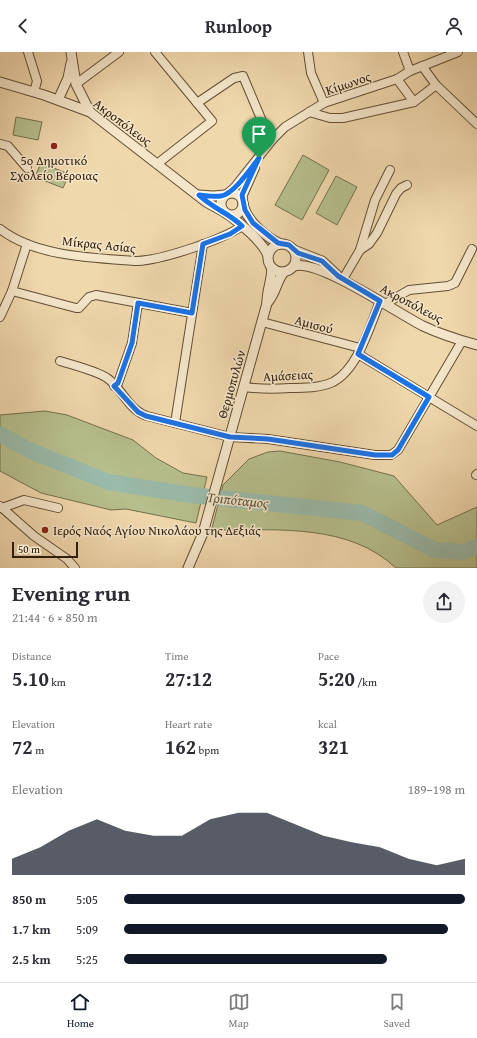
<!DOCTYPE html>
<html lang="en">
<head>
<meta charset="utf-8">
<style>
	body { margin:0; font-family:"Gentium Book Plus",serif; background:#f2f2f3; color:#2b2b33; height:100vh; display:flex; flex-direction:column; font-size:15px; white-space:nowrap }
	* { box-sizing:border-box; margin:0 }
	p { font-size:13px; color:#7c7c81 }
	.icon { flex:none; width:22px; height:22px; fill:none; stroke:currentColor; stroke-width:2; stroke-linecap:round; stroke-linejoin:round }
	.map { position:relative; height:516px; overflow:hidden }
	.side { display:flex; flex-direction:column; background:#fff; flex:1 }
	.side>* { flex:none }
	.scale { position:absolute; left:12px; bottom:10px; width:66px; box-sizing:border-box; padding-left:4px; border:2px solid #33200c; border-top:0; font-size:11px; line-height:14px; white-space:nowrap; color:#33200c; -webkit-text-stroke:3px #f5e6ca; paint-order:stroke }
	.pin { position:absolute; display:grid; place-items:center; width:34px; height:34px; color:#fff; margin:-41px -17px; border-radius:50% 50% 50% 0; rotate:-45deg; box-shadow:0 0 4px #0007 }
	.pin .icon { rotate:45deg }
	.round { display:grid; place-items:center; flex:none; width:42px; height:42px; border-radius:21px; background:#f2f2f3 }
	.headline { display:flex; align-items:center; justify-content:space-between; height:68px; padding:0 12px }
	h1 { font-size:22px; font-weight:600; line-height:30px }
	.figures { display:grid; grid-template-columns:repeat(3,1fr); gap:6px; height:68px; padding:4px 12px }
	.figures div { display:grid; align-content:center }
	.figures b { font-size:20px; font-weight:600 }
	.figures small { font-size:11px; font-weight:400 }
	.figures p { font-size:11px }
	.chart { height:112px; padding:8px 12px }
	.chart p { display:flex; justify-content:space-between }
	.chart svg { width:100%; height:72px; margin-top:4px; fill:#111827; opacity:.7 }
	ul { padding:0 12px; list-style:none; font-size:13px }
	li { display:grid; grid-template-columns:64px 48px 1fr; align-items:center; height:30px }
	li i { height:10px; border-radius:5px; background:#111827 }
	header { display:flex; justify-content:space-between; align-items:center; height:52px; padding:0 12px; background:#fff; font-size:18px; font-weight:600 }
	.tab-bar { display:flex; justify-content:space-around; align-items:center; height:56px; border-top:1px solid #e1e1e2; background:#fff; font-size:11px; color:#7c7c81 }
	.tab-bar a { display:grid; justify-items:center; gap:2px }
	.tab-bar .selected { color:#111827 }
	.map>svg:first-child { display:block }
	.green { fill:#b6bf8d; stroke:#74704c }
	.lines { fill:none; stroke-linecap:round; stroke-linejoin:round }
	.river { stroke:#9abaaa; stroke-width:16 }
	.minor-casing { stroke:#624e34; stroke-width:10 }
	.tertiary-casing { stroke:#624e34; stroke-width:11 }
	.minor { stroke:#f5e6ca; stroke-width:8 }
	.tertiary { stroke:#f5e6ca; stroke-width:9 }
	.route-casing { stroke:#fff; stroke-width:8 }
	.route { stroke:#1a73e8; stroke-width:5 }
	.poi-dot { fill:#8f2418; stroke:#f5e6ca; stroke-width:1.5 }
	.labels { text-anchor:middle; stroke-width:3; stroke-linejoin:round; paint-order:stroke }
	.street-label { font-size:13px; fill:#33200c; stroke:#f5e6ca }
	.poi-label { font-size:13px; fill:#33200c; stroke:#f5e6ca }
	.water-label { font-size:14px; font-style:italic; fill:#524e3b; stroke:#f5e6ca }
</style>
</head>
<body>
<header><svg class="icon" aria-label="back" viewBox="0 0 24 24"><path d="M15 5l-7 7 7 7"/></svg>Runloop<svg class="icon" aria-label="person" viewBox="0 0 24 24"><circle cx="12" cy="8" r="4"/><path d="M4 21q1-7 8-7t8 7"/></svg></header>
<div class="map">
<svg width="477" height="516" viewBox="0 0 477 516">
	<rect width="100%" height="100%" fill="#f0d8ad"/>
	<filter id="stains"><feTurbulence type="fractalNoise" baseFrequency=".005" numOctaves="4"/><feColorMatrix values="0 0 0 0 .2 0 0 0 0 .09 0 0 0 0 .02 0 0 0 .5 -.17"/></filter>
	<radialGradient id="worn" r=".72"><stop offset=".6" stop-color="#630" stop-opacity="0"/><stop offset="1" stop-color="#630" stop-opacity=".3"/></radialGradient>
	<g class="green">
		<polygon points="16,65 42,70 38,88 13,83"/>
		<polygon points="303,103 329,118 302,168 275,153"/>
		<polygon points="41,111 69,122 63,136 35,125"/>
		<polygon points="336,124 357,135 337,173 316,161"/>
		<polygon points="45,359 67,363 133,388 156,406 183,421 207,425 196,471 126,457 111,458 41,441 0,419 0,363"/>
		<path d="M280 399 340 410 394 424 437 473 477 455V516H396C349 472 280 478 219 478L212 476 223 433 249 407 268 400Z"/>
	</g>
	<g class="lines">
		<polyline class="river" points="0,382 31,399 108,430 191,443 362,461 435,498 462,500 477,495"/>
		<g class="minor-casing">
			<g id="minor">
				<polyline points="28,0 37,29 34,40"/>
				<polyline points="155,0 212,69 157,112"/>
				<polyline points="308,0 311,21 324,51"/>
				<polyline points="403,0 410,19"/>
				<polyline points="422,14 436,33 477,72"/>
				<polyline points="397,27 414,50"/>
				<polyline points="76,32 119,0"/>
				<polyline points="197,51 234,26 243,24 262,69 273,87"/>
				<polyline points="309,60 330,66 343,66 414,50 436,33"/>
				<polyline points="0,92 8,94 27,116"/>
				<polyline points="227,142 234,136 273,87 285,75 324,51 397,27 410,19 458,0"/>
				<polyline points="242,148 243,143 255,116"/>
				<path d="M0 177C36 205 93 206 137 209 162 208 222 188 242 174"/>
				<polyline points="360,198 375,148 390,118"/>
				<polyline points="343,227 360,198 369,192 377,181 396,142 401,136 407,133"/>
				<polyline points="12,239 76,256 79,256 89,245 96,243 192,261"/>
				<polyline points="385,252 409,238 448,234 455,231 472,197"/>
				<polyline points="0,265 12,239 27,192"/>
				<polyline points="262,270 360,296"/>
				<polyline points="358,302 477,374"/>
				<path d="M60 309C73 313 97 319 107 326 122 336 128 358 147 364L230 385 268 387 375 403H391L398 398 462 289"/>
				<polyline points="114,334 118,331 132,291 138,251"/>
				<path d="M244 335C260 337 275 337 290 336 304 336 320 336 333 330 358 317 370 274 380 249"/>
				<polyline points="175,371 203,192"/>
				<polyline points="476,423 477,422"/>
				<polyline points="0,454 34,484 67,507 75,516"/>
				<polyline points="2,456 24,448 58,456"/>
			</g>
		</g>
		<g class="tertiary-casing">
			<g id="tertiary">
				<polyline points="71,0 76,32 90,60"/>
				<polyline points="0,30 44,43 90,60 206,150 226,161"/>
				<polyline points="58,48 68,26 71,11"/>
				<circle cx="232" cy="152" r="11"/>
				<polyline points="199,143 213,144 225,143"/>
				<path d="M243 151C245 168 267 186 281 192"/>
				<path d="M229 163C240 171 264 191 268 204"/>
				<circle cx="282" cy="206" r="14"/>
				<polyline points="294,198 322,209 337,223"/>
				<path d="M294 214C319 207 397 261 423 274 440 282 459 288 477 293"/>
				<path d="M267 251C276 242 277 227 284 220"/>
				<path d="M188 516 203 481 267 251C266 240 274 222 271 215"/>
			</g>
		</g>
		<use href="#minor" class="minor"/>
		<use href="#tertiary" class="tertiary"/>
	</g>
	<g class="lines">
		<g class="route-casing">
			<path id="route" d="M259 106 242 143 245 158 253 171 278 191 289 193 298 201 322 209 338 224 380 249 358 302 429 345 398 398 392 403H375L268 387 230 385 146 364 138 360 114 334 118 331 132 291 138 251 192 261 203 192 230 182 242 174C229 161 212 156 199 143 206 144 214 145 221 144 234 142 251 116 259 106Z"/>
		</g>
		<use href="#route" class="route"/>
	</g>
	<g class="poi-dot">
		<circle cx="54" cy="94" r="4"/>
		<circle cx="45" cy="478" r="4"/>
	</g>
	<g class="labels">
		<g class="street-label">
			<text transform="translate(348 31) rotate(-19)" y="5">Κίμωνος</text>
			<text transform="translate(123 70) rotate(37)" y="5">Ακροπόλεως</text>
			<text transform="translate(99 192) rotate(6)" y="5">Μίκρας Ασίας</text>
			<text transform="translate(412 251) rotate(28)" y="5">Ακροπόλεως</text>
			<text transform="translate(314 272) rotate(15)" y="5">Αμισού</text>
			<text transform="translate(288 323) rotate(-3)" y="5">Αμάσειας</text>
			<text transform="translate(231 332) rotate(-74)" y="5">Θερμοπυλών</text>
		</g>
		<g class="poi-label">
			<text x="54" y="113">5ο Δημοτικό<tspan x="54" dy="15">Σχολείο Βέροιας</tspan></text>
			<text x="53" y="483" text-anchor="start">Ιερός Ναός Αγίου Νικολάου της Δεξιάς</text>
		</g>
		<g class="water-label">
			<text transform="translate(238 448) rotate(6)" y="5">Τριπόταμος</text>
		</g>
	</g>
	<rect width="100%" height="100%" filter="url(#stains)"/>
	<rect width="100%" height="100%" fill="url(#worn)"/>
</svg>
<div class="scale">50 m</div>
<div class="pin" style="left:259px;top:106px;background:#1e9e55"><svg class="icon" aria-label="arrive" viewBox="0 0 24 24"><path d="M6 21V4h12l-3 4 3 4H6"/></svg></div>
</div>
<section class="side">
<div class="headline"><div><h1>Evening run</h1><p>21:44 · 6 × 850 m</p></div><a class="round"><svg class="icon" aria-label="share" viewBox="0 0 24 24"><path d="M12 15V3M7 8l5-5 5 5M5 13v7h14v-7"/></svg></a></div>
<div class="figures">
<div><p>Distance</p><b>5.10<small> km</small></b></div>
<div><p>Time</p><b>27:12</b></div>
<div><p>Pace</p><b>5:20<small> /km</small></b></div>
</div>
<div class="figures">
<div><p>Elevation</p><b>72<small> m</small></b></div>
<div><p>Heart rate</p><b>162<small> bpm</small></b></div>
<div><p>kcal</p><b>321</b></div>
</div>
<div class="chart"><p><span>Elevation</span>189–198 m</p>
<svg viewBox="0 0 160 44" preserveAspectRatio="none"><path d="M0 44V34L10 27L20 17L30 10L40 17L50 20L60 20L70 10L80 6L90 6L100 13L110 20L120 24L130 27L140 34L150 38L160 34V44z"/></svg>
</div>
<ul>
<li><b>850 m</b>5:05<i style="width:100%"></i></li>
<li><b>1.7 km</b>5:09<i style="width:95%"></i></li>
<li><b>2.5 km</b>5:25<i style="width:77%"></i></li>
</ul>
</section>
<nav class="tab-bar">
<a class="selected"><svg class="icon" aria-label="home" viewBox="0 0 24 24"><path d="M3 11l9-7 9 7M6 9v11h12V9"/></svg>Home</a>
<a><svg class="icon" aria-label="map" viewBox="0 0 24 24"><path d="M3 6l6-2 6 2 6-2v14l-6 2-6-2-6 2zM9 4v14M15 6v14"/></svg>Map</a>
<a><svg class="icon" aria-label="saved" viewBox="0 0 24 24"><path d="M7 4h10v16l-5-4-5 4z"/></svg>Saved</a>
</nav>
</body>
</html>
